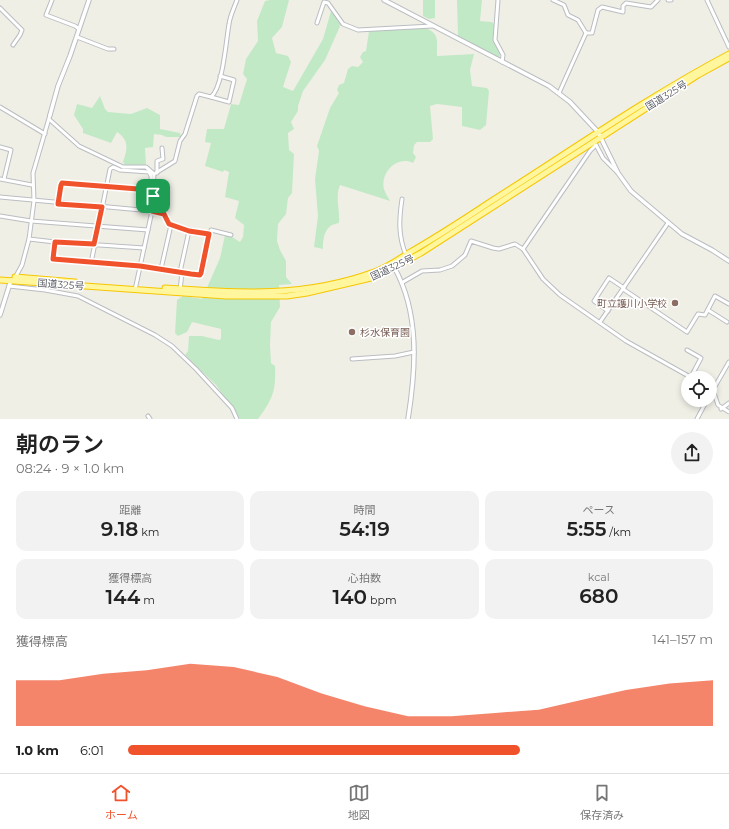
<!DOCTYPE html>
<html lang="ja">
<head>
<meta charset="utf-8">
<style>
	body { margin:0; font-family:Montserrat,"Noto Sans JP",sans-serif; background:#f2f2f2; color:#222; height:100vh; display:flex; flex-direction:column; font-size:15px; white-space:nowrap }
	* { box-sizing:border-box; margin:0 }
	p { font-size:13px; color:#767676 }
	.icon { flex:none; width:22px; height:22px; fill:none; stroke:currentColor; stroke-width:2; stroke-linecap:round; stroke-linejoin:round }
	.map { position:relative; height:419px; overflow:hidden }
	.drawer { display:flex; flex-direction:column; background:#fff; flex:1 }
	.drawer>* { flex:none }
	.fabs { position:absolute; left:681px; top:371px; display:grid; gap:8px }
	.fabs a { display:grid; place-items:center; width:36px; height:36px; border-radius:50%; background:#fff; box-shadow:0 2px 6px #0003; font-size:20px }
	.pin { position:absolute; display:grid; place-items:center; width:34px; height:34px; color:#fff; margin:-17px; border-radius:8px; box-shadow:0 2px 6px #0006 }
	.round { display:grid; place-items:center; flex:none; width:42px; height:42px; border-radius:21px; background:#f2f2f2 }
	.summary { display:flex; align-items:center; justify-content:space-between; height:68px; padding:0 16px }
	h1 { font-size:22px; font-weight:600; line-height:30px }
	.figures { display:grid; grid-template-columns:repeat(3,1fr); gap:6px; height:68px; padding:4px 16px }
	.figures div { display:grid; align-content:center; border-radius:10px; background:#f2f2f2; text-align:center }
	.figures b { font-size:20px; font-weight:600 }
	.figures small { font-size:11px; font-weight:400 }
	.figures p { font-size:11px }
	.chart { height:112px; padding:8px 16px }
	.chart p { display:flex; justify-content:space-between }
	.chart svg { width:100%; height:72px; margin-top:4px; fill:#f0522c; opacity:.7 }
	ul { padding:0 16px; list-style:none; font-size:13px }
	li { display:grid; grid-template-columns:64px 48px 1fr; align-items:center; height:30px }
	li i { height:10px; border-radius:5px; background:#f0522c }
	.dock { display:flex; justify-content:space-around; align-items:center; height:56px; border-top:1px solid #e0e0e0; background:#fff; font-size:11px; color:#767676 }
	.dock a { display:grid; justify-items:center; gap:2px }
	.dock .current { color:#f0522c }
	.map>svg:first-child { display:block }
	.green { fill:#c2e9c6 }
	.lines { fill:none; stroke-linecap:round; stroke-linejoin:round }
	.minor-casing { stroke:#babdc2; stroke-width:5 }
	.tertiary-casing { stroke:#babdc2; stroke-width:5.5 }
	.trunk-casing { stroke:#f6c600; stroke-width:7 }
	.minor { stroke:#fff; stroke-width:3 }
	.tertiary { stroke:#fff; stroke-width:3.5 }
	.trunk { stroke:#fff69d; stroke-width:5 }
	.route-casing { stroke:#fff; stroke-width:8 }
	.route { stroke:#f0522c; stroke-width:5 }
	.education-dot { fill:#8d6e63; stroke:#fff; stroke-width:1.5 }
	.labels { text-anchor:middle; stroke-width:3; stroke-linejoin:round; paint-order:stroke }
	.street-label { font-size:10px; fill:#5d6067; stroke:#fff }
	.education-label { font-size:10px; fill:#785e54; stroke:#fff; text-anchor:end }
</style>
</head>
<body>
<div class="map">
<svg width="729" height="419" viewBox="0 0 729 419">
	<rect width="100%" height="100%" fill="#f0efe6"/>
	<g class="green">
		<path d="M270 0H289L282 27 272 38 276 53 288 56 291 62 283 87 293 91 323 39 331 11 341 24 325 60 303 91 298 106V111L291 122 294 129 288 133 289 150 294 154 292 193 288 198 286 214 278 224 277 241 280 250 286 261V277L292 284 279 285 280 307 271 322 270 345 271 363 275 366C276 391 273 399 258 419H240L216 385 185 355 188 351 189 336H202L219 340 221 339V329L192 322 187 332 178 336 175 333 177 300 183 296 202 299 220 258 225 235 232 237 240 242 243 237 244 225 235 218 239 201 225 197 229 172 224 170 223 172 205 166 211 143 205 142 207 129H224L231 104 239 105 247 79 243 74 246 59 258 41 257 21 265 1Z"/>
		<polygon points="423,0 435,0 435,18 429,19 423,16"/>
		<polygon points="457,0 482,0 480,21 492,22 494,24 493,40 500,54 499,58 458,36"/>
		<path d="M425 28C440 33 437 42 437 56L474 54 470 70 472 86 487 88 489 91 486 125 480 130 462 126V107L437 104 430 106 433 139 430 142H417L414 145 413 153 416 157 413 163C397 155 380 173 384 189 385 193 388 197 390 201L340 185C335 196 340 211 339 223 325 225 323 236 323 249L314 247 318 216 315 179 319 151 317 146 330 108 339 93 337 90 339 85 344 83 348 69 352 66 358 67 363 62 360 57 363 52 366 51 369 31Z"/>
		<path d="M100 96 105 109 108 112 131 114 147 108 160 115V129L180 133 181 137H166L162 135 154 134 153 147 145 148 146 165 143 167 125 165 123 162C128 149 129 140 117 132L111 143 83 133V129L74 115 77 104 92 108Z"/>
	</g>
	<g class="lines">
		<g class="minor-casing">
			<g id="minor">
				<polyline points="52,0 46,15 75,26 79,29"/>
				<polyline points="498,0 495,40 503,55 502,62"/>
				<polyline points="553,0 564,5 568,15 578,20 586,33"/>
				<polyline points="668,0 671,0"/>
				<polyline points="707,0 729,47"/>
				<polyline points="0,8 22,30 20,35 13,45"/>
				<polyline points="317,23 324,2 328,3 343,24 358,30 432,26"/>
				<polyline points="77,37 108,49 114,49"/>
				<polyline points="559,93 586,33 592,33 598,10 602,7 623,12 623,6 626,3 651,7 658,0"/>
				<polyline points="211,97 229,102 234,80 220,76"/>
				<polyline points="0,107 45,134"/>
				<polyline points="50,120 79,146 123,167 146,167 154,174 152,211 135,290"/>
				<polyline points="596,145 603,158 617,172"/>
				<polyline points="0,147 11,150 4,179"/>
				<polyline points="157,173 157,161 163,159 162,148"/>
				<path d="M154 174 175 161 180 141 185 134 197 96 199 94 211 97C223 87 226 41 229 24 230 16 234 8 237 0"/>
				<polyline points="0,179 32,185"/>
				<polyline points="0,197 152,211 164,214 169,224 173,226 209,234 200,275 140,266 56,260 53,259 55,242 29,239"/>
				<path d="M402 199C399 219 398 236 406 255"/>
				<polyline points="58,203 62,183 151,190"/>
				<polyline points="0,216 31,221 148,230"/>
				<polyline points="211,230 231,235"/>
				<polyline points="55,242 144,248"/>
				<polyline points="523,249 590,151 596,145"/>
				<polyline points="91,263 110,169 113,167 120,170 149,172 151,176 152,193"/>
				<polyline points="161,269 171,225"/>
				<polyline points="180,272 189,231"/>
				<polyline points="16,276 22,265 29,239 34,201 33,173 50,115"/>
				<polyline points="403,282 422,271 440,270 452,266 465,255 471,241 493,248 499,249 515,244 523,249 543,279 560,295 626,341 692,378"/>
				<polyline points="9,286 45,290 78,296 155,335 172,346 196,369 232,408 237,419"/>
				<polyline points="623,289 687,332 698,314 705,315 715,296 729,304"/>
				<polyline points="180,291 182,272"/>
				<polyline points="708,310 727,322"/>
				<polyline points="608,311 594,301 609,278 624,288"/>
				<polyline points="600,322 668,223"/>
				<polyline points="687,350 701,358 691,377"/>
				<polyline points="352,359 395,356 414,352"/>
				<polyline points="710,388 713,390 718,405 729,412"/>
				<polyline points="710,395 729,362"/>
				<polyline points="721,409 729,403"/>
				<polyline points="148,416 150,419"/>
				<polyline points="697,419 707,400"/>
			</g>
		</g>
		<g class="tertiary-casing">
			<g id="tertiary">
				<polyline points="384,0 549,86 570,102 598,132 618,173 631,191 682,234 712,250 729,261"/>
				<polyline points="50,115 58,86 70,56 89,0"/>
				<path d="M394 267C420 313 416 369 408 419"/>
				<polyline points="0,315 11,280"/>
			</g>
		</g>
		<g class="trunk-casing">
			<g id="trunk">
				<polyline points="15,277 75,282"/>
				<polyline points="0,280 226,296 287,296 307,293 371,278 395,267 421,253 698,75 729,58"/>
				<path d="M165 288C238 293 303 298 374 272 386 268 396 261 407 254 435 238 463 220 490 202 569 152 646 98 729 54"/>
			</g>
		</g>
		<use href="#minor" class="minor"/>
		<use href="#tertiary" class="tertiary"/>
		<use href="#trunk" class="trunk"/>
	</g>
	<g class="lines">
		<g class="route-casing">
			<polygon id="route" points="62,183 151,190 153,196 152,211 164,214 169,224 189,231 209,234 201,273 200,275 191,274 140,266 53,259 55,242 94,244 102,207 58,204 61,185"/>
		</g>
		<use href="#route" class="route"/>
	</g>
	<g class="education-dot">
		<circle cx="675" cy="303" r="4"/>
		<circle cx="352" cy="332" r="4"/>
	</g>
	<g class="labels">
		<g class="street-label">
			<text transform="translate(666 95) rotate(-32)" y="4">国道325号</text>
			<text transform="translate(392 267) rotate(-25)" y="4">国道325号</text>
			<text transform="translate(61 284) rotate(4)" y="4">国道325号</text>
		</g>
		<g class="education-label">
			<text x="667" y="307">町立護川小学校</text>
			<text x="360" y="336" text-anchor="start">杉水保育園</text>
		</g>
	</g>
</svg>
<div class="fabs">
<a><svg class="icon" aria-label="locate" viewBox="0 0 24 24"><circle cx="12" cy="12" r="6"/><path d="M12 2v4M12 18v4M2 12h4M18 12h4"/></svg></a>
</div>
<div class="pin" style="left:153px;top:196px;background:#1e9e55"><svg class="icon" aria-label="arrive" viewBox="0 0 24 24"><path d="M6 21V4h12l-3 4 3 4H6"/></svg></div>
</div>
<section class="drawer">
<div class="summary"><div><h1>朝のラン</h1><p>08:24 · 9 × 1.0 km</p></div><a class="round"><svg class="icon" aria-label="share" viewBox="0 0 24 24"><path d="M12 15V3M7 8l5-5 5 5M5 13v7h14v-7"/></svg></a></div>
<div class="figures">
<div><p>距離</p><b>9.18<small> km</small></b></div>
<div><p>時間</p><b>54:19</b></div>
<div><p>ペース</p><b>5:55<small> /km</small></b></div>
</div>
<div class="figures">
<div><p>獲得標高</p><b>144<small> m</small></b></div>
<div><p>心拍数</p><b>140<small> bpm</small></b></div>
<div><p>kcal</p><b>680</b></div>
</div>
<div class="chart"><p><span>獲得標高</span>141–157 m</p>
<svg viewBox="0 0 160 44" preserveAspectRatio="none"><path d="M0 44V16L10 16L20 12L30 10L40 6L50 8L60 14L70 24L80 32L90 38L100 38L110 36L120 34L130 28L140 22L150 18L160 16V44z"/></svg>
</div>
<ul>
<li><b>1.0 km</b>6:01<i style="width:67%"></i></li>
</ul>
</section>
<nav class="dock">
<a class="current"><svg class="icon" aria-label="home" viewBox="0 0 24 24"><path d="M3 11l9-7 9 7M6 9v11h12V9"/></svg>ホーム</a>
<a><svg class="icon" aria-label="map" viewBox="0 0 24 24"><path d="M3 6l6-2 6 2 6-2v14l-6 2-6-2-6 2zM9 4v14M15 6v14"/></svg>地図</a>
<a><svg class="icon" aria-label="saved" viewBox="0 0 24 24"><path d="M7 4h10v16l-5-4-5 4z"/></svg>保存済み</a>
</nav>
</body>
</html>
